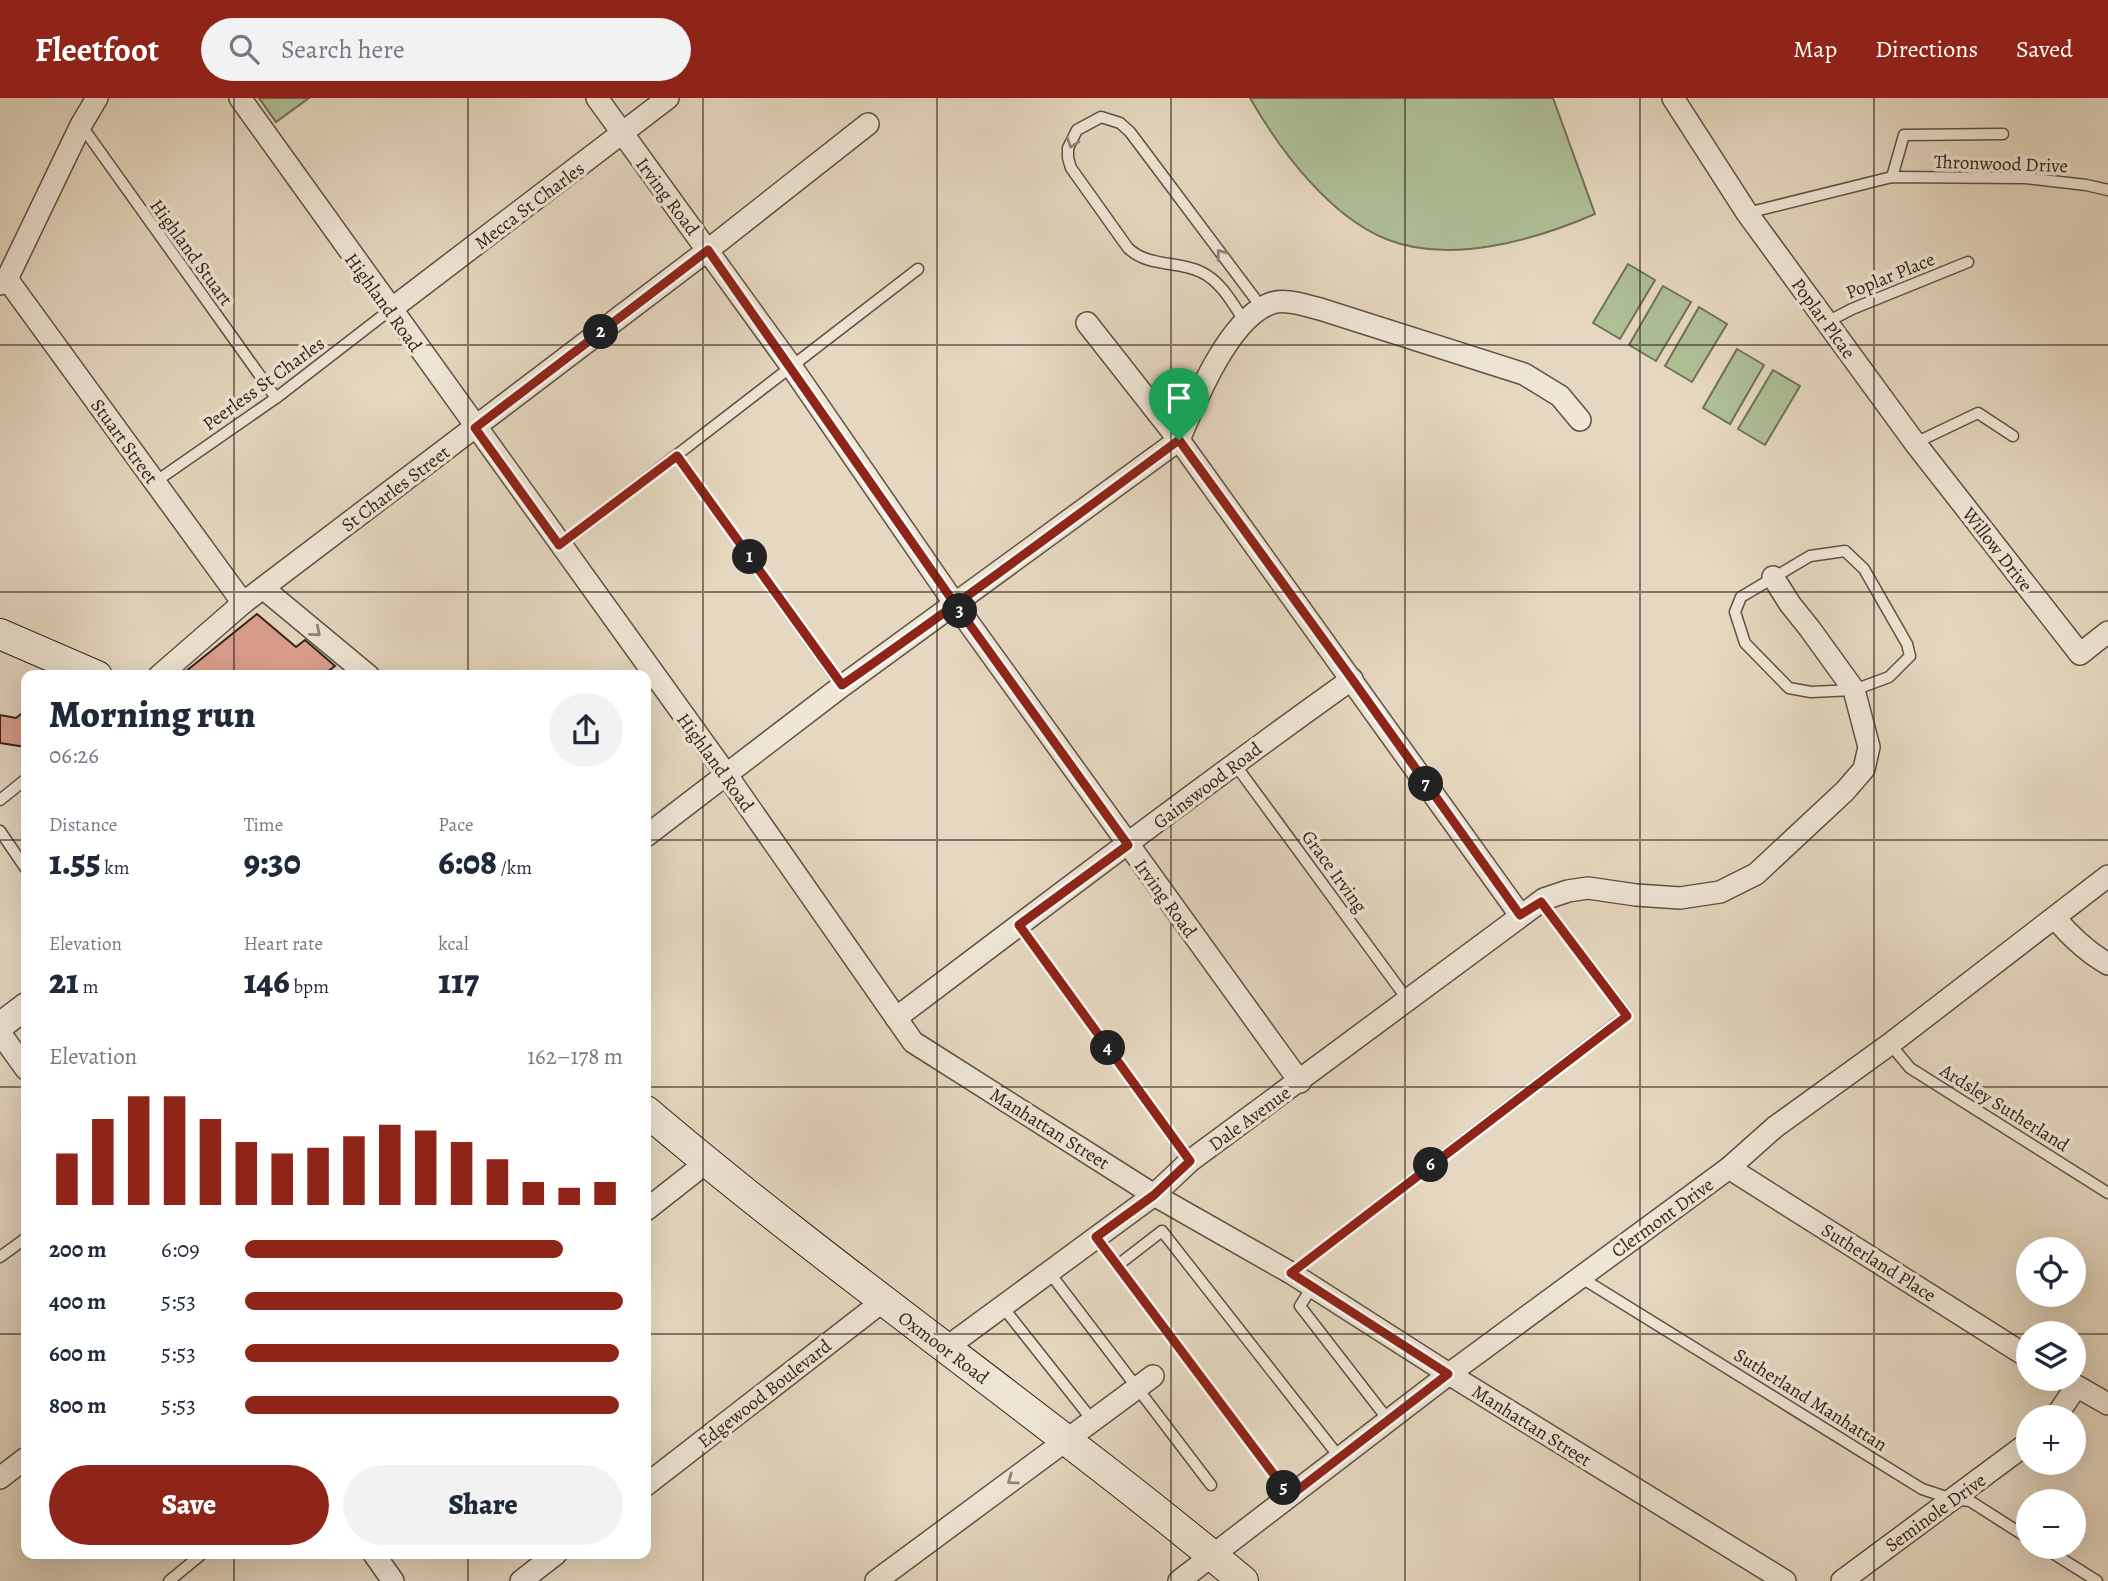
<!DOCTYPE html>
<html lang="en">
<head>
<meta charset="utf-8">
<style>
	body { margin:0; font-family:Alegreya,serif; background:#f2f2f3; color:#1f2937; height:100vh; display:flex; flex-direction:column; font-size:26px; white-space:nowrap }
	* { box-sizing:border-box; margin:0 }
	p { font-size:23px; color:#747a83 }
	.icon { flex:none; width:38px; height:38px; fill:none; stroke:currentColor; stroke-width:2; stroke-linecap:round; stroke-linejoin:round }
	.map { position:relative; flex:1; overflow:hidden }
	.details { position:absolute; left:21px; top:572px; width:630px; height:889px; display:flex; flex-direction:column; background:#fff; border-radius:14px; box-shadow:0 7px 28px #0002 }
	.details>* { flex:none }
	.tools { position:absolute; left:2016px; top:1139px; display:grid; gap:14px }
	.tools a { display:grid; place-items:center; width:70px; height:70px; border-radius:50%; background:#fff; box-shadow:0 7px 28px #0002; font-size:35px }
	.pin { position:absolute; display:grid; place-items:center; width:60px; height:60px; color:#fff; margin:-72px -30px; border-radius:50% 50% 50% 0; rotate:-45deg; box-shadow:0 0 7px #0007 }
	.pin .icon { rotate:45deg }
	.km { position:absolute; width:35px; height:35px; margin:-18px; border-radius:50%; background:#222; color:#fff; font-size:19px; line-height:35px; text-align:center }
	.round { display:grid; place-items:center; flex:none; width:74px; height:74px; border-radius:37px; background:#f2f2f3 }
	.overview { display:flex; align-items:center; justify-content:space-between; height:119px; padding:0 28px }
	h1 { font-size:38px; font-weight:800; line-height:52px }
	.metrics { display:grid; grid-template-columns:repeat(3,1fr); gap:10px; height:119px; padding:7px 28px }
	.metrics div { display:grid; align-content:center }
	.metrics b { font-size:35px; font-weight:800 }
	.metrics small { font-size:19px; font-weight:400 }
	.metrics p { font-size:19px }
	.chart { height:196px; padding:14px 28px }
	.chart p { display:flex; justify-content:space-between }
	.chart svg { width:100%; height:126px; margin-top:7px; stroke:#8f2418; stroke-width:6 }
	.cta { display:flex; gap:14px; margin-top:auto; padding:14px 28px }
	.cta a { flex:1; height:80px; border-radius:42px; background:#8f2418; color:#fff; font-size:28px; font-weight:800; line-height:80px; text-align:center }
	.cta a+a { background:#f2f2f3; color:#1f2937 }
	ul { padding:0 28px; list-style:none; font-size:23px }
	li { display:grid; grid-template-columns:112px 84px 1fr; align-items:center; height:52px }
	li i { height:18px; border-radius:9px; background:#8f2418 }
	header { display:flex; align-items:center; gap:42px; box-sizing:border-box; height:98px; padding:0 35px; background:#8f2418; color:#fff }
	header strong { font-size:33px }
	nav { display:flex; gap:38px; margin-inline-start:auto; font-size:24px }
	.search { width:490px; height:63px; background:#f2f2f3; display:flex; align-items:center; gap:18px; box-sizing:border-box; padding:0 24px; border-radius:38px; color:#747a83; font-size:26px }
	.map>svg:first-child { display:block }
	.green { fill:#afc097; stroke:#717259; stroke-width:2 }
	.building { fill:#dc9f8e; stroke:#33241b; stroke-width:2 }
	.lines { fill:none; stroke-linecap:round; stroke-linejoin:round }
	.service-casing { stroke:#605144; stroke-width:13 }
	.minor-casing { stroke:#605144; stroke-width:24 }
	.tertiary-casing { stroke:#605144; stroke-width:29 }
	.secondary-casing { stroke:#33241b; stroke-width:32 }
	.service { stroke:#efe6d6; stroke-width:10 }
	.minor { stroke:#efe6d6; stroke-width:21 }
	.tertiary { stroke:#efe6d6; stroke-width:26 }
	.secondary { stroke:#efe6d6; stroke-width:30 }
	.oneway { stroke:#918578 }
	.route-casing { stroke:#fff; stroke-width:14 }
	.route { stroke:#8f2418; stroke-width:9 }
	.grid { fill:none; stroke:#33241b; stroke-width:2; stroke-opacity:0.55 }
	.labels { text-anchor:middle; stroke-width:7; stroke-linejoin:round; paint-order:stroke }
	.street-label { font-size:19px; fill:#33241b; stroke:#efe6d6 }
</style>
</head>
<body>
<header>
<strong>Fleetfoot</strong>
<div class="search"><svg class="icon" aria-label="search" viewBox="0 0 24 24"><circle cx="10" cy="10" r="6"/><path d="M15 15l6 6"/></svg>Search here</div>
<nav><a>Map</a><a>Directions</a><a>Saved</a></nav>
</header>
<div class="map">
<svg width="2108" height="1483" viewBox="0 0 2108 1483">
	<rect width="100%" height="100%" fill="#e6d8c0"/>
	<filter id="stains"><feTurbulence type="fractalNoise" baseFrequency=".00286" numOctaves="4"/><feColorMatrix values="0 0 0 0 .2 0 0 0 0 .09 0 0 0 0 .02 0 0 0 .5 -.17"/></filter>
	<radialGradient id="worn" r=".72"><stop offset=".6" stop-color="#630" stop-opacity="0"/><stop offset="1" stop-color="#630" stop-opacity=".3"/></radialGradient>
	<g class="green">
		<polygon points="259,0 309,0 276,24"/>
		<path d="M1250 0H1553L1595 116C1535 142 1450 167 1386 141 1329 118 1280 52 1250 0Z"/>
		<polygon points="1628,166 1655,182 1620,241 1593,225"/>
		<polygon points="1663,188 1691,204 1656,263 1629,247"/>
		<polygon points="1699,209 1727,226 1692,284 1665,268"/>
		<polygon points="1737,251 1764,267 1730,326 1703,310"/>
		<polygon points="1773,272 1800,288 1765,347 1738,331"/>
	</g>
	<g class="building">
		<polygon points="257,516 296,549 305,542 335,568 322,578 180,578"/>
		<polygon points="26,612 26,649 0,645 0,617 16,620"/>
	</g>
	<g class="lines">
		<g class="service-casing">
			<g id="service">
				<polyline points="81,27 276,300"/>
				<polyline points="1892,79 1904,37 2003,36"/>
				<polyline points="1747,115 1892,79 2025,80 2086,87 2108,92"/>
				<path d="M1245 224C1233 206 1221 183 1201 174 1177 162 1149 170 1128 150L1071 70 1068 60V50L1077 32 1101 19 1120 25 1130 34 1262 210"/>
				<polyline points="1827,224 1852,211 1968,164"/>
				<polyline points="1915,345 1978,315 2013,338"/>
				<polyline points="677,358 842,588"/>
				<polyline points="155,384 276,300 390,212"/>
				<polyline points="560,447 918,171"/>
				<polygon points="1845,453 1864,471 1907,546 1910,558 1889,579 1854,592 1811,594 1789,590 1745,545 1735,514 1741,499 1810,458"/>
				<polyline points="1234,665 1407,901"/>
				<polyline points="0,702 26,681"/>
				<polyline points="0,733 26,771"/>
				<polyline points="1019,827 1190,1063"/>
				<polyline points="1890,946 1910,970 2108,1095"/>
				<polyline points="1096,1139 1290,1398"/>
				<polyline points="0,1159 26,1140"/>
				<polyline points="1118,1167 1162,1133 1340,1360"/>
				<polyline points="1049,1174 1211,1387"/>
				<polyline points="1291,1175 1627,917 1541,804"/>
				<polyline points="1580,1179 1922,1391 1952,1401 1970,1403 2028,1440"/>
				<polyline points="1312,1189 1300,1208 1389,1323"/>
				<polyline points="1002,1208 1093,1323"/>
				<polyline points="2043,1449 2097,1483"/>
				<polyline points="169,1483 202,1456"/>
			</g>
		</g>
		<g class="minor-casing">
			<g id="minor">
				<polyline points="240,0 726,676 913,944 1154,1097 1291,1175 1449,1276 1785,1483"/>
				<polyline points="597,0 791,268 955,506 1300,984"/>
				<polyline points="1673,0 1747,115 1915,345 2080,556 2108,534"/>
				<polyline points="7,181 243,505"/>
				<polyline points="0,186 7,181 81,27 97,0"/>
				<polyline points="390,212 668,0"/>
				<polyline points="1087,225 1179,342 1520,817"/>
				<path d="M1179 342C1195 304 1227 225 1267 207 1282 199 1304 207 1320 211L1524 276 1560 298 1580 322"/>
				<polyline points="263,490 369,578"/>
				<polyline points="159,578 243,505 708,152 868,26"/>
				<polyline points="646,738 842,588 1179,342"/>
				<path d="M2055 820C2071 839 2087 854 2108 866"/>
				<path d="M896 920C1047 806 1198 691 1352 581"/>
				<polyline points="0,935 26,971"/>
				<polyline points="1729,1070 2028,1259"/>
				<polyline points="646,1112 707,1064"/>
				<polyline points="946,1250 1154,1097 1190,1063 1544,801 1568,793 1588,790 1636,797 1680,800 1720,794 1756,776 1845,693 1864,671 1869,649 1854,592 1810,531 1790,506 1773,479"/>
				<polyline points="2064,1281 2108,1306"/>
				<polyline points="2055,1320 2076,1289"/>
				<polyline points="0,1380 26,1360"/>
				<polyline points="646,1387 883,1203"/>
				<polyline points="374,1456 393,1483"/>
				<polyline points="521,1483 556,1456"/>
				<polyline points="876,1483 1153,1278"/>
				<polyline points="1179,1483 1449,1276 1729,1070 1775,1029 1890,946 2108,778"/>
				<polyline points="1842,1483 2028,1345"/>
			</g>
		</g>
		<g class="tertiary-casing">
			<polyline id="tertiary" points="0,928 26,908"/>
		</g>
		<g class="secondary-casing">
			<g id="secondary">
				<polyline points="0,536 97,578"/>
				<path d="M646 1013C839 1177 1049 1321 1243 1483"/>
			</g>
		</g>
		<use href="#service" class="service"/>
		<use href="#minor" class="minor"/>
		<use href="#tertiary" class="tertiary"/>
		<use href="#secondary" class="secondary"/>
	</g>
	<defs><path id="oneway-chevron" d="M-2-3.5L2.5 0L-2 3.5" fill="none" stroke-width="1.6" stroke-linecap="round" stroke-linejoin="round" transform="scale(1.75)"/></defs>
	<g class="oneway">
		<use href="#oneway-chevron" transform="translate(1072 45) rotate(109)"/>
		<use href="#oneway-chevron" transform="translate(1221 156) rotate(-127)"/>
		<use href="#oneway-chevron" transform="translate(316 534) rotate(40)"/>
		<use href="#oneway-chevron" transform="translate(1012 1382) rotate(144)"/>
	</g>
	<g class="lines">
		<g class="route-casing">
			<path id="route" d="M1179 342C1067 425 956 508 842 587L677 358 559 447 475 330 708 152 955 506 1128 747 1019 827 1190 1063 1154 1097 1096 1139 1290 1398 1448 1276 1291 1175 1627 918 1541 804 1520 817 1352 581 1179 342"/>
		</g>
		<use href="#route" class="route"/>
	</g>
	<path class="grid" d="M234 0V578M468 0V578M703 0V1483M937 0V1483M1171 0V1483M1405 0V1483M1640 0V1483M1874 0V1483M0 247H2108M0 494H2108M0 742H26M646 742H2108M0 989H26M646 989H2108M0 1236H26M646 1236H2028M2074 1236H2108M234 1456V1483M468 1456V1483"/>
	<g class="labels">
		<g class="street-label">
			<text transform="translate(2001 65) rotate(2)" y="7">Thronwood Drive</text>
			<text transform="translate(668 98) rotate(53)" y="7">Irving Road</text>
			<text transform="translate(529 107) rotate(-37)" y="7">Mecca St Charles</text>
			<text transform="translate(192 154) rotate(54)" y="7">Highland Stuart</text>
			<text transform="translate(1890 177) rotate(-22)" y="7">Poplar Place</text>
			<text transform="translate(384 204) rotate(54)" y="7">Highland Road</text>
			<text transform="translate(1824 220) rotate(54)" y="7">Poplar Plcae</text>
			<text transform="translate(263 285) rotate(-36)" y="7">Peerless St Charles</text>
			<text transform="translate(125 343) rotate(54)" y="7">Stuart Street</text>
			<text transform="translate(395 390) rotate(-37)" y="7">St Charles Street</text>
			<text transform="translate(1998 451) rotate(52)" y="7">Willow Drive</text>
			<text transform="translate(716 664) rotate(54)" y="7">Highland Road</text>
			<text transform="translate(1207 687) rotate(-37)" y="7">Gainswood Road</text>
			<text transform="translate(1335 773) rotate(54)" y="7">Grace Irving</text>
			<text transform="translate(1166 800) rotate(54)" y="7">Irving Road</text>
			<text transform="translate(2005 1009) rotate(32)" y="7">Ardsley Sutherland</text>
			<text transform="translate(1249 1020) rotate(-36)" y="7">Dale Avenue</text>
			<text transform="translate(1050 1030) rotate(32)" y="7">Manhattan Street</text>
			<text transform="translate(1662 1119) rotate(-36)" y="7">Clermont Drive</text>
			<text transform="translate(1879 1164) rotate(32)" y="7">Sutherland Place</text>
			<text transform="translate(944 1249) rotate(37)" y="7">Oxmoor Road</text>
			<text transform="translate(764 1295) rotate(-38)" y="7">Edgewood Boulevard</text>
			<text transform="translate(1811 1301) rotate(32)" y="7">Sutherland Manhattan</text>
			<text transform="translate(1532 1327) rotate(32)" y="7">Manhattan Street</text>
			<text transform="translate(1935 1414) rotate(-36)" y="7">Seminole Drive</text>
		</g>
	</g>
	<rect width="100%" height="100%" filter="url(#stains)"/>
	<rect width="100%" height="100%" fill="url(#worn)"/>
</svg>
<div class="tools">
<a><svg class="icon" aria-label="locate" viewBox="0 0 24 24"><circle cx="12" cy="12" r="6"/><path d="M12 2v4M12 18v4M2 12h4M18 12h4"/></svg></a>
<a><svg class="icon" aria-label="layers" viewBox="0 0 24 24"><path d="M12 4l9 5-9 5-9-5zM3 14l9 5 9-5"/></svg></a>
<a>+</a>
<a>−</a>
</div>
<div class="pin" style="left:1179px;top:342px;background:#1e9e55"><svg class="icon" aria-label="arrive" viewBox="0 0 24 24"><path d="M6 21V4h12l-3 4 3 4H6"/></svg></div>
<b class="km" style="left:750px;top:459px">1</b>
<b class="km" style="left:601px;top:234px">2</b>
<b class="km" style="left:960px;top:513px">3</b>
<b class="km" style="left:1108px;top:950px">4</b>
<b class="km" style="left:1284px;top:1390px">5</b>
<b class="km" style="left:1431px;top:1067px">6</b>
<b class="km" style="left:1426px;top:686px">7</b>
<section class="details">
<div class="overview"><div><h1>Morning run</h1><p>06:26</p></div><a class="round"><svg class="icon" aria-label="share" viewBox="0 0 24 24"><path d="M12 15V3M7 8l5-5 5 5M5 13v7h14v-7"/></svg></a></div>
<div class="metrics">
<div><p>Distance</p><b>1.55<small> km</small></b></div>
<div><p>Time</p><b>9:30</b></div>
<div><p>Pace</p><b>6:08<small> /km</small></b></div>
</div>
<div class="metrics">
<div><p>Elevation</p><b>21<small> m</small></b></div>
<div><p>Heart rate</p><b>146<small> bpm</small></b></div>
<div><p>kcal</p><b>117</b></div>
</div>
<div class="chart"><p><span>Elevation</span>162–178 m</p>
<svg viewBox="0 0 160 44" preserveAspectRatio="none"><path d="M5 44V26M15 44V14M25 44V6M35 44V6M45 44V14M55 44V22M65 44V26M75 44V24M85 44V20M95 44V16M105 44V18M115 44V22M125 44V28M135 44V36M145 44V38M155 44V36"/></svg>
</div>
<ul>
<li><b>200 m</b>6:09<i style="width:84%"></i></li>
<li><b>400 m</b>5:53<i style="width:100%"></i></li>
<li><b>600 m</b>5:53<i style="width:99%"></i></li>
<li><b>800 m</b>5:53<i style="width:99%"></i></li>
</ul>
<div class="cta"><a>Save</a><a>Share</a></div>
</section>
</div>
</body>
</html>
